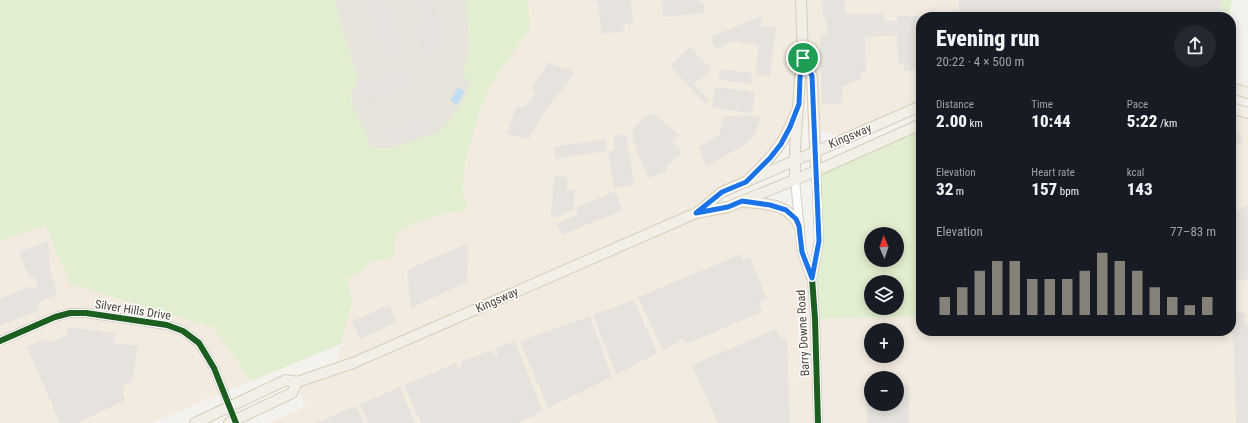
<!DOCTYPE html>
<html lang="en">
<head>
<meta charset="utf-8">
<style>
	body { margin:0; font-family:"Roboto Condensed",sans-serif; background:#242831; color:#f1f3f6; height:100vh; display:flex; flex-direction:column; font-size:15px; white-space:nowrap }
	* { box-sizing:border-box; margin:0 }
	p { font-size:13px; color:#9ea1a6 }
	.icon { flex:none; width:22px; height:22px; fill:none; stroke:currentColor; stroke-width:2; stroke-linecap:round; stroke-linejoin:round }
	.map { position:relative; flex:1; overflow:hidden }
	.side { position:absolute; left:916px; top:12px; width:320px; height:324px; display:flex; flex-direction:column; background:#171b24; border-radius:16px; box-shadow:0 2px 10px #0003 }
	.side>* { flex:none }
	.needle { width:26px; rotate:358deg }
	.controls { position:absolute; left:864px; top:227px; display:grid; gap:8px }
	.controls a { display:grid; place-items:center; width:40px; height:40px; border-radius:50%; background:#171b24; box-shadow:0 2px 10px #0003; font-size:20px }
	.pin { position:absolute; display:grid; place-items:center; width:34px; height:34px; color:#fff; margin:-17px; border:2px solid #fff; border-radius:50%; box-shadow:0 1px 4px #0007 }
	.round { display:grid; place-items:center; flex:none; width:42px; height:42px; border-radius:21px; background:#242831 }
	.overview { display:flex; align-items:center; justify-content:space-between; height:68px; padding:0 20px }
	h1 { font-size:22px; font-weight:800; line-height:30px }
	.metrics { display:grid; grid-template-columns:repeat(3,1fr); gap:6px; height:68px; padding:4px 20px }
	.metrics div { display:grid; align-content:center }
	.metrics b { font-size:17px; font-weight:800 }
	.metrics small { font-size:11px; font-weight:400 }
	.metrics p { font-size:11px }
	.chart { height:112px; padding:8px 20px }
	.chart p { display:flex; justify-content:space-between }
	.chart svg { width:100%; height:72px; margin-top:4px; stroke:#868178; stroke-width:6 }
	.map>svg:first-child { display:block }
	.residential { fill:#e7e4dc }
	.commercial { fill:#f3ebdf; fill-rule:evenodd }
	.industrial { fill:#e6e2de }
	.green { fill:#e1eecf; fill-rule:evenodd }
	.parking { fill:#e6e3df }
	.water { fill:#c0ddf1 }
	.lines { fill:none; stroke-linecap:round; stroke-linejoin:round }
	.minor-casing { stroke:#d2d0cb; stroke-width:10 }
	.major-casing { stroke:#d6cebb; stroke-width:12 }
	.minor { stroke:#fdfdfc; stroke-width:8 }
	.major { stroke:#f2efe6; stroke-width:10 }
	.cycleway-casing { stroke:#fff; stroke-width:8 }
	.cycleway { stroke:#1b5e20; stroke-width:6 }
	.route-casing { stroke:#fff; stroke-width:8 }
	.route { stroke:#1a73e8; stroke-width:5 }
	.labels { text-anchor:middle; stroke-width:3; stroke-linejoin:round; paint-order:stroke }
	.street-label { font-size:12px; fill:#4b4439; stroke:#fff }
</style>
</head>
<body>
<div class="map">
<svg width="1248" height="423" viewBox="0 0 1248 423">
	<rect width="100%" height="100%" fill="#f4f2ee"/>
	<polygon class="residential" points="334,0 465,0 470,45 462,74 472,83 458,109 439,133 388,149 370,147 365,132 352,105 351,94 358,80"/>
	<g class="commercial">
		<path d="M528 0H959V17H921V101L911 104 881 118 857 133 834 135 824 132 818 127 812 75 803 59 799 104 771 158 697 213 742 202 770 205 799 226 812 278 814 319 921 317V331H1231V109L1248 114V423H268L305 407 298 385 335 369 346 322 353 301 346 280 360 272 371 262 394 258V243L399 232 416 223 441 214 467 210 463 191 465 163 477 119 489 87 530 28ZM871 330H897V356H871ZM871 378H897V404H871Z"/>
		<polygon points="45,225 70,284 213,327 251,381 151,423 0,423 0,241"/>
	</g>
	<polygon class="industrial" points="959,0 1221,0 1222,17 959,17"/>
	<g class="green">
		<polygon points="0,0 334,0 358,80 351,94 351,99 352,105 365,132 370,147 388,149 439,133 458,109 472,83 462,74 470,45 465,0 528,0 530,28 489,87 477,119 465,163 463,191 467,210 441,214 416,223 399,232 394,243 394,258 371,262 360,272 346,280 353,301 346,322 341,344 251,381 213,327 70,284 45,225 0,241"/>
		<polygon points="1221,0 1232,0 1229,17 1222,17"/>
		<path d="M921 125V317L814 319 812 278 819 241 816 171ZM871 234H897V260H871ZM871 282H897V308H871Z"/>
	</g>
	<g class="parking">
		<polygon points="366,0 389,0 405,55 384,61"/>
		<polygon points="410,0 434,0 438,11 442,42 438,54 421,57 413,23 422,20 419,4 411,5"/>
		<polygon points="592,0 631,0 633,23 624,24 625,31 602,34 598,3"/>
		<polygon points="674,0 697,0 704,4 705,13 663,17 662,1"/>
		<polygon points="822,0 845,0 845,14 884,13 884,21 897,21 897,16 922,16 921,70 904,71 903,64 898,64 897,35 865,37 866,71 860,72 862,78 842,87 843,103 822,105 820,35 827,34 826,18 823,18"/>
		<polygon points="761,16 761,26 776,27 770,76 755,74 759,45 733,41 716,50 710,37"/>
		<polygon points="690,47 711,69 694,84 710,101 706,105 670,66"/>
		<polygon points="548,62 556,66 570,69 575,73 544,112 529,139 507,134 516,107 525,107 536,93 531,89"/>
		<polygon points="406,67 413,87 364,104 357,84"/>
		<polygon points="720,69 752,73 751,84 719,80"/>
		<polygon points="715,87 755,92 752,113 712,108"/>
		<polygon points="653,113 679,135 672,142 683,152 666,167 667,171 648,178 636,149 632,134 635,126 643,118"/>
		<polygon points="433,114 438,130 388,147 383,130"/>
		<polygon points="752,115 761,117 754,136 746,144 706,167 698,147 719,135 724,116"/>
		<polygon points="1231,127 1239,132 1243,142 1231,147"/>
		<polygon points="626,134 634,185 614,188 608,152 615,150 613,136"/>
		<polygon points="605,139 607,151 556,159 554,147"/>
		<polygon points="554,176 567,177 567,190 575,190 573,211 566,211 565,214 557,217 551,216"/>
		<polygon points="615,191 623,210 562,235 557,223 578,215 575,208"/>
		<polygon points="1248,205 1248,274 1247,281 1231,279 1231,213"/>
		<polygon points="48,241 50,269 57,294 37,304 39,310 0,326 0,299 31,286 33,290 38,287 36,277 30,279 19,252"/>
		<polygon points="468,243 467,282 411,308 407,270"/>
		<polygon points="741,254 743,260 750,257 767,299 759,303 762,312 686,344 683,338 663,351 638,297"/>
		<polygon points="634,300 657,353 616,375 593,315"/>
		<polygon points="389,305 397,322 360,339 352,321"/>
		<polygon points="1231,310 1246,314 1244,322 1248,325 1248,423 1236,423 1233,326 1231,325"/>
		<polygon points="590,316 612,377 548,408 520,341"/>
		<polygon points="68,327 115,333 114,343 138,346 132,383 125,383 123,393 126,400 77,423 60,423 27,347 46,338 49,343 67,335"/>
		<polygon points="776,329 781,339 787,339 790,423 718,423 692,365"/>
		<polygon points="515,341 542,410 529,418 518,423 421,423 404,385 456,363 458,368 462,367 461,361 492,350 494,356 498,355 496,348"/>
		<polygon points="909,385 909,423 867,423 866,386 871,386 871,404 897,404 897,386"/>
		<polygon points="400,387 415,423 368,423 360,404"/>
		<polygon points="356,406 364,423 316,423"/>
	</g>
	<polygon class="water" points="458,87 465,92 457,105 450,100"/>
	<g class="lines">
		<g class="minor-casing">
			<g id="minor">
				<polyline points="816,171 819,241 812,278 815,319 818,423"/>
				<polyline points="795,180 802,252 811,277"/>
				<polyline points="0,341 55,317 70,313 86,313 167,325 183,331 199,343 214,368 236,423"/>
			</g>
		</g>
		<g class="major-casing">
			<g id="major">
				<polyline points="803,58 812,76 816,171"/>
				<polyline points="1231,88 1248,93"/>
				<polyline points="1231,108 1248,113"/>
				<path d="M750 178C769 160 786 141 795 115"/>
				<polyline points="795,180 795,148 800,78 803,58 801,0"/>
				<path d="M744 202C767 204 788 203 799 226"/>
				<polyline points="698,212 722,192 921,106"/>
				<polyline points="195,423 286,380 297,382 353,363 696,213 728,207 816,171 921,124"/>
				<polyline points="229,423 292,393 297,382"/>
			</g>
		</g>
		<use href="#minor" class="minor"/>
		<use href="#major" class="major"/>
		<g class="cycleway-casing">
			<g id="cycleway">
				<polyline points="816,171 819,241 812,278 815,319 818,423"/>
				<polyline points="0,341 55,317 70,313 86,313 167,325 183,331 199,343 214,368 236,423"/>
			</g>
		</g>
		<use href="#cycleway" class="cycleway"/>
	</g>
	<g class="lines">
		<g class="route-casing">
			<polygon id="route" points="803,58 812,76 816,171 819,241 812,278 802,252 799,226 796,219 786,210 770,205 742,201 728,207 696,213 722,192 746,182 770,158 781,144 790,127 799,104 800,78"/>
		</g>
		<use href="#route" class="route"/>
	</g>
	<g class="labels">
		<g class="street-label">
			<text transform="translate(850 136) rotate(-23)" y="4">Kingsway</text>
			<text transform="translate(497 300) rotate(-24)" y="4">Kingsway</text>
			<text transform="translate(133 310) rotate(9)" y="4">Silver Hills Drive</text>
			<text transform="translate(803 333) rotate(-93)" y="4">Barry Downe Road</text>
		</g>
	</g>
</svg>
<div class="controls">
<a><svg class="needle" viewBox="-14 -14 28 28"><path d="M0-13l5 13h-10z" fill="#e53935"/><path d="M0 13l5-13h-10z" fill="#9ea1a6"/></svg></a>
<a><svg class="icon" aria-label="layers" viewBox="0 0 24 24"><path d="M12 4l9 5-9 5-9-5zM3 14l9 5 9-5"/></svg></a>
<a>+</a>
<a>−</a>
</div>
<div class="pin" style="left:803px;top:58px;background:#1e9e55"><svg class="icon" aria-label="arrive" viewBox="0 0 24 24"><path d="M6 21V4h12l-3 4 3 4H6"/></svg></div>
<section class="side">
<div class="overview"><div><h1>Evening run</h1><p>20:22 · 4 × 500 m</p></div><a class="round"><svg class="icon" aria-label="share" viewBox="0 0 24 24"><path d="M12 15V3M7 8l5-5 5 5M5 13v7h14v-7"/></svg></a></div>
<div class="metrics">
<div><p>Distance</p><b>2.00<small> km</small></b></div>
<div><p>Time</p><b>10:44</b></div>
<div><p>Pace</p><b>5:22<small> /km</small></b></div>
</div>
<div class="metrics">
<div><p>Elevation</p><b>32<small> m</small></b></div>
<div><p>Heart rate</p><b>157<small> bpm</small></b></div>
<div><p>kcal</p><b>143</b></div>
</div>
<div class="chart"><p><span>Elevation</span>77–83 m</p>
<svg viewBox="0 0 160 44" preserveAspectRatio="none"><path d="M5 44V33M15 44V27M25 44V17M35 44V11M45 44V11M55 44V22M65 44V22M75 44V22M85 44V17M95 44V6M105 44V11M115 44V17M125 44V27M135 44V33M145 44V38M155 44V33"/></svg>
</div>
</section>
</div>
</body>
</html>
